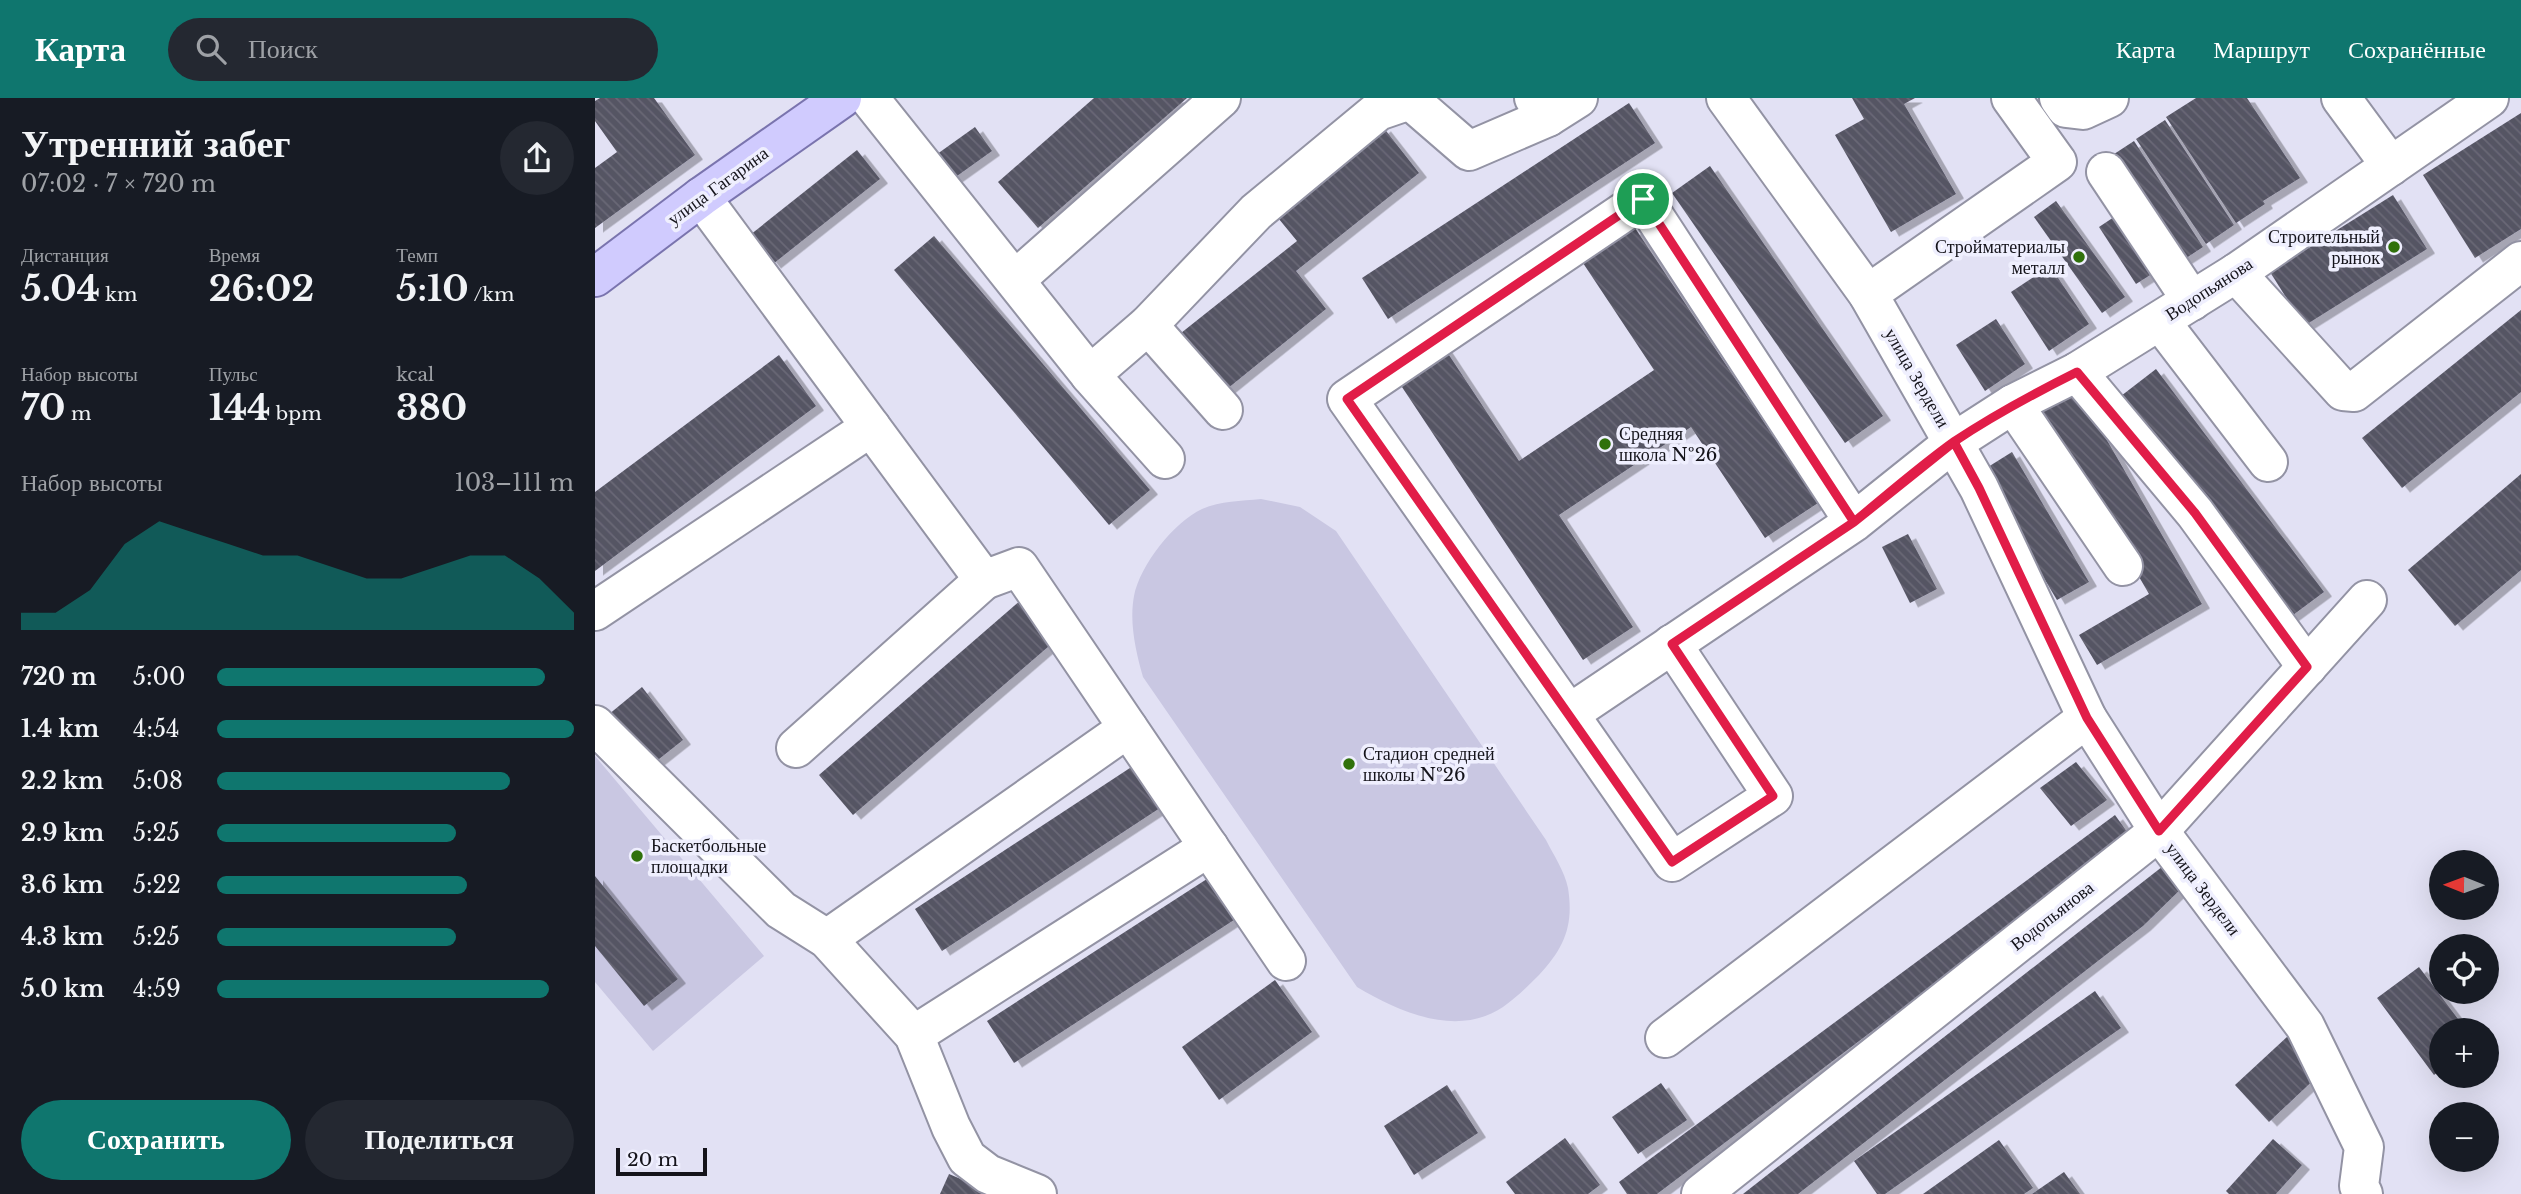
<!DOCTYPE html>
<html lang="ru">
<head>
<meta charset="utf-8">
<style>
	body { margin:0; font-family:"Libre Baskerville",serif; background:#242831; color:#f1f3f6; height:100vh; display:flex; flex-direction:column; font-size:26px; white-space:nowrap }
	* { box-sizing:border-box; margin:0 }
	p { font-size:23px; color:#9ea1a6 }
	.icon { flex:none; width:38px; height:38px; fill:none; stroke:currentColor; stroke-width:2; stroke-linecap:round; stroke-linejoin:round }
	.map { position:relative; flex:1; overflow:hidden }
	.side { display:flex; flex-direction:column; background:#171b24; width:595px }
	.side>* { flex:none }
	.needle { width:46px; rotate:271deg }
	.controls { position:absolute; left:1834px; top:752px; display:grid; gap:14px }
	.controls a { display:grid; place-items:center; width:70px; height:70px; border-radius:50%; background:#171b24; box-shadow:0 7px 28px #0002; font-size:35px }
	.scale { position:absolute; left:21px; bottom:18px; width:91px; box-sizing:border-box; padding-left:7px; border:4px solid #15141b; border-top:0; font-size:19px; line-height:24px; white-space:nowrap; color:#15141b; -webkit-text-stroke:5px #efeffe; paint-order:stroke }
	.pin { position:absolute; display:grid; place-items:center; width:60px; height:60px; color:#fff; margin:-30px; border:4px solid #fff; border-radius:50%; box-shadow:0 2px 7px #0007 }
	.round { display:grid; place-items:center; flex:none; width:74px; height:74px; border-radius:37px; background:#242831 }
	.headline { display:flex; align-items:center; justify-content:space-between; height:119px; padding:0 21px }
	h1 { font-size:38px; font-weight:700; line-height:52px }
	.metrics { display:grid; grid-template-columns:repeat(3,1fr); gap:10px; height:119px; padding:7px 21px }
	.metrics div { display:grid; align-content:center }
	.metrics b { font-size:35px; font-weight:700 }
	.metrics small { font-size:19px; font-weight:400 }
	.metrics p { font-size:19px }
	.chart { height:196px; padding:14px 21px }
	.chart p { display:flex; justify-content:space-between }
	.chart svg { width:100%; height:126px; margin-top:7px; fill:#0f766e; opacity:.7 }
	.primary-button { display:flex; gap:14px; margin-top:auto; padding:14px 21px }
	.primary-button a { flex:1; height:80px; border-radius:42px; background:#0f766e; color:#fff; font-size:28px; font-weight:700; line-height:80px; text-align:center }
	.primary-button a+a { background:#242831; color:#f1f3f6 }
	ul { padding:0 21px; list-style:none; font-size:23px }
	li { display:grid; grid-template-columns:112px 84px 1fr; align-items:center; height:52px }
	li i { height:18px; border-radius:9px; background:#0f766e }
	header { display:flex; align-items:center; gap:42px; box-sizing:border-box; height:98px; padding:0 35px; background:#0f766e; color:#fff }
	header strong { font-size:33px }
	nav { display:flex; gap:38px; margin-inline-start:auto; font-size:24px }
	.search { width:490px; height:63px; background:#242831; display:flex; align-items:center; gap:18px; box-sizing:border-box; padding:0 24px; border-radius:38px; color:#9ea1a6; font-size:26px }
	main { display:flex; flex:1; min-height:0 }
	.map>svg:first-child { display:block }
	.pitch { fill:#c9c7e2 }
	.building { fill:url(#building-back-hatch); filter:url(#shadow) }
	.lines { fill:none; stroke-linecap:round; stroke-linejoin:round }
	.minor-casing { stroke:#9393a4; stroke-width:42 }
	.major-casing { stroke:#7a74ae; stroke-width:42 }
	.minor { stroke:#fff; stroke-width:38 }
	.major { stroke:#d0cbfe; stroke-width:38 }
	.route-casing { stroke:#fff; stroke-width:14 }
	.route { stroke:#e11d48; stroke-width:9 }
	.poi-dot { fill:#30710b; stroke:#efeffe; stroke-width:2.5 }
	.labels { text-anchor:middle; stroke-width:7; stroke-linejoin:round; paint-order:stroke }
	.street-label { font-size:18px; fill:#15141b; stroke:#efeffe }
	.poi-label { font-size:18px; fill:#15141b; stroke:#efeffe; text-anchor:start }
</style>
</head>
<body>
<header>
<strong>Карта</strong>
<div class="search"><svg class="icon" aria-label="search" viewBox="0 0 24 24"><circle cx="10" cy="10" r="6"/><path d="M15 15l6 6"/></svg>Поиск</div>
<nav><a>Карта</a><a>Маршрут</a><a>Сохранённые</a></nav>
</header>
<main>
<section class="side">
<div class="headline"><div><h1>Утренний забег</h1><p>07:02 · 7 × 720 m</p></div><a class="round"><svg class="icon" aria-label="share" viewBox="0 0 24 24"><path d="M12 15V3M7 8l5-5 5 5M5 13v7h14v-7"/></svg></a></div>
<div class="metrics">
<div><p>Дистанция</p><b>5.04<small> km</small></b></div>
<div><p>Время</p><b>26:02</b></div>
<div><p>Темп</p><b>5:10<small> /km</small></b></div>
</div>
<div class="metrics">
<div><p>Набор высоты</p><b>70<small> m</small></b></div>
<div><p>Пульс</p><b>144<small> bpm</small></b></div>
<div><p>kcal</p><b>380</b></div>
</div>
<div class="chart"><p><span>Набор высоты</span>103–111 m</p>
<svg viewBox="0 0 160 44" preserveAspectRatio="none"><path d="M0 44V38L10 38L20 30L30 14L40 6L50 10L60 14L70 18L80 18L90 22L100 26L110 26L120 22L130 18L140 18L150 26L160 38V44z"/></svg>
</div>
<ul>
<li><b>720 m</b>5:00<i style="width:92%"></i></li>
<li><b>1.4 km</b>4:54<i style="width:100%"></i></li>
<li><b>2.2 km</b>5:08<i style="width:82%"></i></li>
<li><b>2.9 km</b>5:25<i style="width:67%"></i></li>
<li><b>3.6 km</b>5:22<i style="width:70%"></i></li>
<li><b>4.3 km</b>5:25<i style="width:67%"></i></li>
<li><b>5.0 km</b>4:59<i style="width:93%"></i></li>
</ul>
<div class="primary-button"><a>Сохранить</a><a>Поделиться</a></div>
</section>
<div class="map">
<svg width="1926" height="1096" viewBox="0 0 1926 1096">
	<defs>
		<pattern id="building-back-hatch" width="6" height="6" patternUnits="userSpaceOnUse" patternTransform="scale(1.75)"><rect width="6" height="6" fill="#555464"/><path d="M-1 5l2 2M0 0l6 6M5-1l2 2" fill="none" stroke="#696875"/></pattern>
		<filter id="shadow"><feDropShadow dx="8" dy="4.5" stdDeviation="0" flood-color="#0004"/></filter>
	</defs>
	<rect width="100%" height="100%" fill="#e2e1f4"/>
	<g class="pitch">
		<path d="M666 401 705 409 741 433 951 742C958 756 970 774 973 790 979 828 969 850 944 877 933 888 921 900 908 909 862 940 804 914 762 889L548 579C541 554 534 525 539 498 545 467 579 424 607 411 626 403 646 403 666 401Z"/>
		<polygon points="0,658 169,858 58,953 0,884"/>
	</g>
	<g class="building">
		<polygon points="5,0 59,0 100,57 0,130 0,70 22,54 0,23 0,3"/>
		<polygon points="499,0 592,0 443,130 403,84"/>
		<polygon points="1257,0 1320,0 1309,6 1361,96 1296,134 1240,37 1269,21"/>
		<polygon points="1601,0 1652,0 1705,80 1668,103 1670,106 1641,125 1571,19"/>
		<polygon points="1034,5 1060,45 793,221 767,180"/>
		<polygon points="1926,15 1926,131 1880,160 1828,77"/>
		<polygon points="1570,22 1639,127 1611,146 1541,41"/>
		<polygon points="380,29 397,53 355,83 338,59"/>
		<polygon points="788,29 824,75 701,173 731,211 627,295 581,239 702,143 679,115"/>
		<polygon points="1539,43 1608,149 1579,168 1510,62"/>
		<polygon points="262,52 285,81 178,166 155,137"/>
		<polygon points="1115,68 1288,318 1250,345 1077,95"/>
		<polygon points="1798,97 1832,151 1709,228 1675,174"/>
		<polygon points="1461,103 1530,199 1507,215 1439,119"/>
		<polygon points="1522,117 1560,174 1541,186 1504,129"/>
		<polygon points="1040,130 1223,405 1170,440 1096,329 964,417 1038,529 988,562 801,280 848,248 924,363 1059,272 988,165"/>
		<polygon points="339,138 555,392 514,427 299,172"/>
		<polygon points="1455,168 1494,226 1454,253 1416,194"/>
		<polygon points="1926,212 1926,294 1807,390 1767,340"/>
		<polygon points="1401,221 1430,266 1390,293 1361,247"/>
		<polygon points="184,257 221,308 0,473 0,394"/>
		<polygon points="1561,271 1729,494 1694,520 1526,298"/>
		<polygon points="1481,289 1607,506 1502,567 1484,537 1554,496 1446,310"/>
		<polygon points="1417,354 1494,484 1462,502 1385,374"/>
		<polygon points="1926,376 1926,472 1860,528 1813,472"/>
		<polygon points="1313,436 1342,491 1315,505 1287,449"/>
		<polygon points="426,502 461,542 258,717 224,677"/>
		<polygon points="47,589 88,642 54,669 13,617"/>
		<polygon points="1481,664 1512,702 1476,728 1445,690"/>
		<polygon points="541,666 568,708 347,853 320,811"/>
		<polygon points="1520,717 1535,738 1062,1096 1032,1096 1024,1084"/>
		<polygon points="1572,765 1591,786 1548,828 1203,1096 1148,1096"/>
		<polygon points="0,778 83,881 49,908 0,848"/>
		<polygon points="615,779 642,820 419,965 392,923"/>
		<polygon points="1824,869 1872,933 1846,933 1846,971 1839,977 1782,900"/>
		<polygon points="680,882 717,934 624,1002 587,949"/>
		<polygon points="1500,893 1526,930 1290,1096 1282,1096 1259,1063"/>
		<polygon points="1693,938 1727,974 1674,1024 1640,987"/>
		<polygon points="1066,985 1092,1022 1043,1056 1017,1019"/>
		<polygon points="852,987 883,1035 819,1077 789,1028"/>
		<polygon points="970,1040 1005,1087 993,1096 920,1096 911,1084"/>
		<polygon points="1678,1041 1707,1067 1681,1096 1634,1096 1631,1093"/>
		<polygon points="1404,1042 1438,1090 1429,1096 1328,1096"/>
		<polygon points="1469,1074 1485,1096 1437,1096"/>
		<polygon points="354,1076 401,1096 345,1096"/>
	</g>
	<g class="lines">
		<g class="minor-casing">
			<g id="minor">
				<polyline points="274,0 495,277 553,227 661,114 783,13 815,2 874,53 953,19"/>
				<polyline points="939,0 953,19 983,0"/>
				<polyline points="1131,0 1273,196 1384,390 1492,620 1564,733 1710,928 1769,1049 1764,1088 1768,1096"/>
				<polyline points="1464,0 1471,10 1488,12 1514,0"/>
				<polyline points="1746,0 1796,68"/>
				<polyline points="1511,74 1597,203"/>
				<polyline points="106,99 389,482 424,469 691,863"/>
				<polyline points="1641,175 1748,293 1759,294 1926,163"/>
				<polyline points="420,182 626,0"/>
				<polyline points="1273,196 1462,64 1416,0"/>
				<polyline points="1565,223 1673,364"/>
				<polyline points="553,227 628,312"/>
				<polyline points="1482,274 1600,415 1712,569"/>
				<polyline points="495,277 570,361"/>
				<polyline points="1418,306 1528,468"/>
				<polyline points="1259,424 1048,101 752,301 974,616 1259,424 1359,344 1418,306 1482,274 1641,175 1894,0"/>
				<polyline points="0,513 276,329"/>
				<polyline points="974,616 1077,764 1178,698 1077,546"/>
				<polyline points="0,627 186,812 232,841 319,937 356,1029 372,1060 393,1076 442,1096"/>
				<polyline points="201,650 389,482"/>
				<polyline points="232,841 533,630"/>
				<polyline points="319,937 614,749"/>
				<polyline points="1070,940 1492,620"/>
				<polyline points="1106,1096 1564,733 1772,502"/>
			</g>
		</g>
		<g class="major-casing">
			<polyline id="major" points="0,179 106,99 247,0"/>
		</g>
		<use href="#minor" class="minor"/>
		<use href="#major" class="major"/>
	</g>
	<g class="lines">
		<g class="route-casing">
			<path id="route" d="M1048 101 752 301 1077 764 1178 698 1077 546 1259 424 1359 344 1384 390 1492 620 1564 733 1712 569 1600 415 1482 274C1440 295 1399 317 1360 343 1325 368 1292 397 1259 424L1048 101"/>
		</g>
		<use href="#route" class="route"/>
	</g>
	<g class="poi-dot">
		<circle cx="1799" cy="149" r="7"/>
		<circle cx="1484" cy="159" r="7"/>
		<circle cx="1010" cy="346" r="7"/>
		<circle cx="754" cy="666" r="7"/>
		<circle cx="42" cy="758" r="7"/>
	</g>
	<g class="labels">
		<g class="street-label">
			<text transform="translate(123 88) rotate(-36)" y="6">улица Гагарина</text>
			<text transform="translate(1614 191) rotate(-33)" y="6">Водопьянова</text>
			<text transform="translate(1322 280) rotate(60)" y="6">улица Зердели</text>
			<text transform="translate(1608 791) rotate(53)" y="6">улица Зердели</text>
			<text transform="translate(1457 818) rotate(-38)" y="6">Водопьянова</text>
		</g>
		<g class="poi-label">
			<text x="1785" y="145" text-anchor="end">Строительный<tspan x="1785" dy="21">рынок</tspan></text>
			<text x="1470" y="155" text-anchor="end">Стройматериалы<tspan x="1470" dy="21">металл</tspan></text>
			<text x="1024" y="342">Средняя<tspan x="1024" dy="21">школа №26</tspan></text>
			<text x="768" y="662">Стадион средней<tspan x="768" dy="21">школы №26</tspan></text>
			<text x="56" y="754">Баскетбольные<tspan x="56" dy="21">площадки</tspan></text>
		</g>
	</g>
</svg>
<div class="controls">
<a><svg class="needle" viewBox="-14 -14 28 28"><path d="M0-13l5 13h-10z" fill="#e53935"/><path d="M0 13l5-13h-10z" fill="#9ea1a6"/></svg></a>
<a><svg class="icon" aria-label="locate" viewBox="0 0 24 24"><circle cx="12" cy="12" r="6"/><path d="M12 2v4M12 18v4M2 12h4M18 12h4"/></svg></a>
<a>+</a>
<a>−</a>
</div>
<div class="scale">20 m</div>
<div class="pin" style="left:1048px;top:101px;background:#1e9e55"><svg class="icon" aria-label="arrive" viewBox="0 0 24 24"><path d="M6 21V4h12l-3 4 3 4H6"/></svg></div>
</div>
</main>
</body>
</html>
